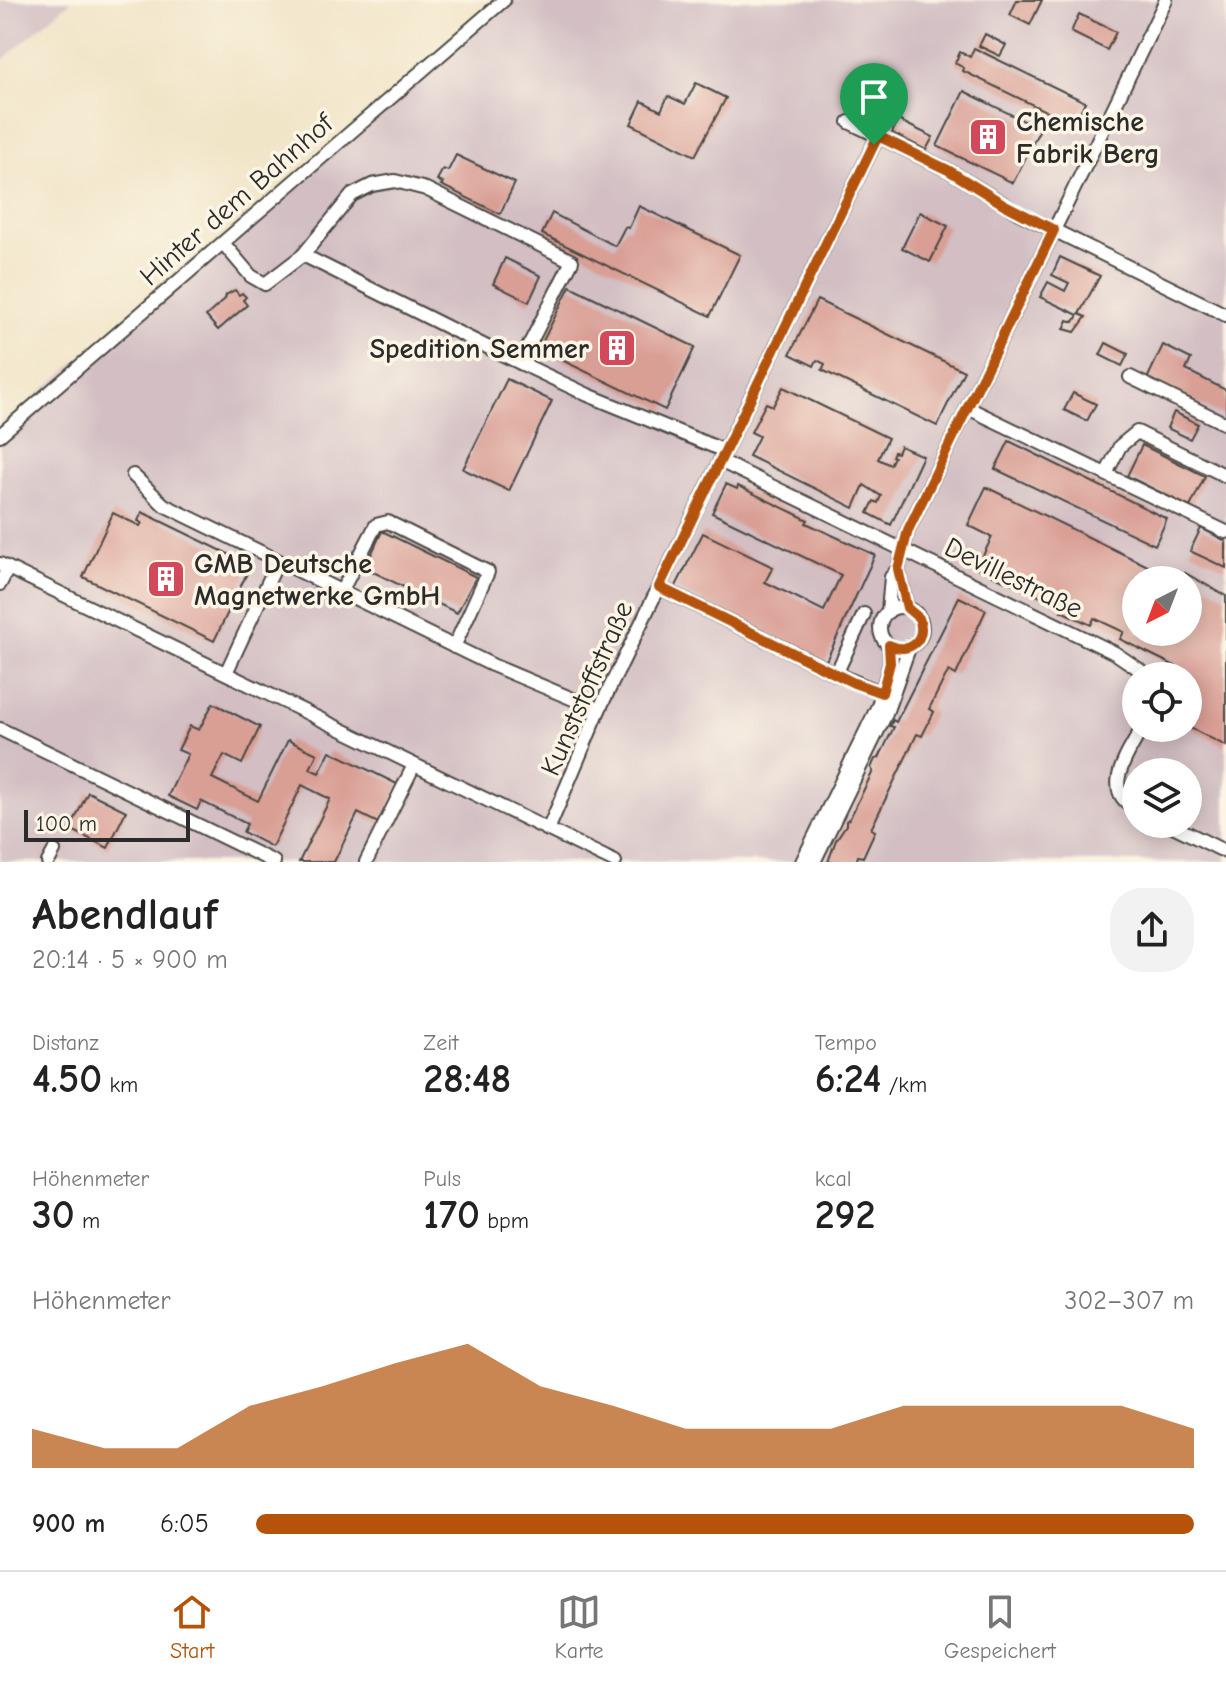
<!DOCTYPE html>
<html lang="de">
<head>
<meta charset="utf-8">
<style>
	body { margin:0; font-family:"Comic Neue",sans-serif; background:#f2f2f2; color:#222; height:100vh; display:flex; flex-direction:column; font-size:30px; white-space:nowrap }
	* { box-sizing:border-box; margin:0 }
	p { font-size:26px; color:#767676 }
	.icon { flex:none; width:44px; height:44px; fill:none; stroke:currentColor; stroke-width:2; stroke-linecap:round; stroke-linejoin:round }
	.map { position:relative; height:862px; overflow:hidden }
	.details { display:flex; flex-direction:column; background:#fff; flex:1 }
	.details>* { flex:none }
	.needle { width:52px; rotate:222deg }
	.fabs { position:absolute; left:1122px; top:566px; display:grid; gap:16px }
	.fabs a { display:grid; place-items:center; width:80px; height:80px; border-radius:50%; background:#fff; box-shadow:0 4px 20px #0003; font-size:40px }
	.scale { position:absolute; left:24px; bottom:20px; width:166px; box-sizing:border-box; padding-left:8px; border:4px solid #2b2b2b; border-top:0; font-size:22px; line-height:28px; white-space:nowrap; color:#2b2b2b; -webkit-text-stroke:6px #fcf5e5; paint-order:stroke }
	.pin { position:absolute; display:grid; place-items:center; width:68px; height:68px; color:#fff; margin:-82px -34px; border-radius:50% 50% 50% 0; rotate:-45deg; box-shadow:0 0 8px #0007 }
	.pin .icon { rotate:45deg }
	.round { display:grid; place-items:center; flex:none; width:84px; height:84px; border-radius:32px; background:#f2f2f2 }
	.overview { display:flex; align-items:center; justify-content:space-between; height:136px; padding:0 32px }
	h1 { font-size:44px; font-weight:800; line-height:60px }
	.stats { display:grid; grid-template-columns:repeat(3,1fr); gap:12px; height:136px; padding:8px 32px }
	.stats div { display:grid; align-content:center }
	.stats b { font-size:40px; font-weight:800 }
	.stats small { font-size:22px; font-weight:400 }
	.stats p { font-size:22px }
	.chart { height:224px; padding:16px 32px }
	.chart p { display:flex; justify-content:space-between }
	.chart svg { width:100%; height:144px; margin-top:8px; fill:#b45309; opacity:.7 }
	ul { padding:0 32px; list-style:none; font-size:26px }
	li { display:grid; grid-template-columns:128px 96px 1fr; align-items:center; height:60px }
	li i { height:20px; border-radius:10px; background:#b45309 }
	.menu { display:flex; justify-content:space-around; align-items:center; height:112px; border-top:2px solid #e0e0e0; background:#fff; font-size:22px; color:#767676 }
	.menu a { display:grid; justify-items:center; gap:4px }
	.menu .current { color:#b45309 }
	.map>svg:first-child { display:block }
	.industrial { fill:#d2bec3; fill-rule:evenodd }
	.building { fill:#d99e94 }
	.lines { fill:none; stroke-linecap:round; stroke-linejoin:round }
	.minor-casing { stroke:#494743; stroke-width:16 }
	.minor { stroke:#fff; stroke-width:12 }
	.route-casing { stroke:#fff; stroke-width:16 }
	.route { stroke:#b45309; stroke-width:10 }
	.labels { text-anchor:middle; stroke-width:7; stroke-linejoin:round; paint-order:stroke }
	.poi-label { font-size:28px; font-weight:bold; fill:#2b2b2b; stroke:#fcf5e5; text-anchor:start }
	.street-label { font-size:28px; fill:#2b2b2b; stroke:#fcf5e5 }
</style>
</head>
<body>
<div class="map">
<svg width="1226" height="862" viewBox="0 0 1226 862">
	<rect width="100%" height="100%" fill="#fcf5e5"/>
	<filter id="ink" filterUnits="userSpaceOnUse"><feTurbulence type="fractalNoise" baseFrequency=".0125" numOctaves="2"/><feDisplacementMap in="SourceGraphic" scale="16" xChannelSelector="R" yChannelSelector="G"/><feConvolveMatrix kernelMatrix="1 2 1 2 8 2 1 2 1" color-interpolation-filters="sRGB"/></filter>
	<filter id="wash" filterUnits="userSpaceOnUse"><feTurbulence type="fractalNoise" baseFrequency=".006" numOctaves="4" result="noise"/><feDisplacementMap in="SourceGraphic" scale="32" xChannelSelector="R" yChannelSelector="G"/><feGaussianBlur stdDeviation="1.8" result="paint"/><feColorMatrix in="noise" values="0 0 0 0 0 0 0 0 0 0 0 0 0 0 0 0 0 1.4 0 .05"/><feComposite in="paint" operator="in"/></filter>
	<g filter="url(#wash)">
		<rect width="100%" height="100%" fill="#f1e5c8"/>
		<g class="industrial">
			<polygon points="0,0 72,0 0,62"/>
			<path d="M507 0H1226V862H0V426ZM1136 580H1188V632H1136ZM1136 676H1188V728H1136ZM1136 772H1188V824H1136Z"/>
		</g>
		<g id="blocks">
			<g class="building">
				<polygon points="1017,0 1042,0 1030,25 1010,15"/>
				<polygon points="1079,14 1116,32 1107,50 1071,32"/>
				<polygon points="985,34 1006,45 1000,56 979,46"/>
				<polygon points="974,48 1085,102 1078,116 1071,112 1066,121 963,71 964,68 955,63 960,52 970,57"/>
				<polygon points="696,83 726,98 695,156 631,124 642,101 661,111 668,96 685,104"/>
				<polygon points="964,91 1040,129 1013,183 937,146"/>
				<polygon points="898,120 933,137 926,150 892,133"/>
				<polygon points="456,155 515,183 500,214 441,185 443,183 437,180 443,169 448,171"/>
				<polygon points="639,206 740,255 710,316 542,234 552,213 615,246 625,227 629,228"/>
				<polygon points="920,212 948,226 930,262 902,248"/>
				<polygon points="1060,257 1100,276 1079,314 1086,317 1075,332 1064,329 1068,320 1074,322 1078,315 1040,297 1048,282 1065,291 1069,283 1052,275"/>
				<polygon points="505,258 541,276 529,302 493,284"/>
				<polygon points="570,286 695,347 665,410 539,349"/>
				<polygon points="235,290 239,295 242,293 246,297 243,300 247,305 218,330 206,316 225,299 226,295"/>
				<polygon points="817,300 964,371 937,426 822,370 825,364 817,360 814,366 790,354"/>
				<polygon points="1106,343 1128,354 1122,366 1100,355"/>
				<polygon points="1163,345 1191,359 1186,370 1226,390 1226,417 1147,379"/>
				<polygon points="507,379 552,401 509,491 463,469"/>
				<polygon points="783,387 888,438 878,459 890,465 894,457 892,456 894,452 897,453 900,446 923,456 891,525 868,513 874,501 878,503 881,496 864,485 854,508 749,456 759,436 751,432 766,403 773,406"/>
				<polygon points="1073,393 1096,404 1087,421 1064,410"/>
				<polygon points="1174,412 1198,424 1190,439 1167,428"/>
				<polygon points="1009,441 1167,519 1155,545 995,469"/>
				<polygon points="1142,445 1205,476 1190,507 1127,476"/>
				<polygon points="726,484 737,489 738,486 808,520 806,523 875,555 826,661 675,588 703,533 773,567 765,582 824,611 841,575 712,513"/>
				<polygon points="986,487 1164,574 1161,580 1136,580 1136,632 1188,632 1188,580 1171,580 1176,571 1184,575 1185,573 1226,596 1226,746 1188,727 1187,672 1120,639 1124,632 1094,618 1091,625 1061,611 1063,607 977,568 992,537 968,525"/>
				<polygon points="142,512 251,565 214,641 83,577 113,513 140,526 142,523 138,521"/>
				<polygon points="1201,528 1226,541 1226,568 1190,551"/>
				<polygon points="382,531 476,577 457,613 365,568"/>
				<polygon points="959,597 986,610 956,675 949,671 945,677 929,709 934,712 922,736 917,734 871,829 875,831 863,857 858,856 856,862 828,862 836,840 846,825 846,821 850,818 873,771 871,768 875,759 879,758 894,727 890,726 893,720 896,722"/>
				<polygon points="213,703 260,727 242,764 224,755 212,778 258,801 288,740 317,754 310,769 319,773 330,751 399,785 380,824 358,813 334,862 299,862 330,799 302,785 272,847 243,832 247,824 201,801 197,810 168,796 188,754 178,750 190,726 199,730"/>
				<polygon points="88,792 126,811 108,848 70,829"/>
			</g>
		</g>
	</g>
	<g filter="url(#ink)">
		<use href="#blocks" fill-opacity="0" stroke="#494743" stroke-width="2"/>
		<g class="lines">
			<g class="minor-casing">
				<g id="minor">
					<polyline points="849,122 948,170 1017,212 1226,315"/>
					<polyline points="223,243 251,276 265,284 303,255"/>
					<polyline points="520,363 572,261 426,189 395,181 372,185 352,195 303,255 491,349 588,395 725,451"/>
					<polyline points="1130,377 1226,424"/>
					<polyline points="968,408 1226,532"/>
					<polyline points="0,435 504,0"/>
					<polyline points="720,461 1115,653 1140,670 1143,676"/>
					<polyline points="1106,474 1120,446 1137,432 1226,476"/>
					<polyline points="133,475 164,505 492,665 599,710"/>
					<polyline points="0,564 615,862"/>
					<polyline points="898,569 907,608"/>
					<polyline points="0,584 8,568"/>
					<polyline points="659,587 836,674"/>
					<polyline points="341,592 376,525 388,522 488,572 454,647"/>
					<circle cx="901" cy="628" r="21"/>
					<polyline points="888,612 891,577 898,569 908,530 1166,0"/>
					<polyline points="864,614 836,674 882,693"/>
					<polyline points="226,673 278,561"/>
					<polyline points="0,729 274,862"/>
					<path d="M1136 808C1099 791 1129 753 1142 728"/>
					<polyline points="1169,824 1226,852"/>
					<polyline points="548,830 599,710 878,136"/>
					<polyline points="48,862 54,851"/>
					<polyline points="366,862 414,765"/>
					<polyline points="802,862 878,706 890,663 889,645"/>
					<polyline points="814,862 885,716 909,648"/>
				</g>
			</g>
			<use href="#minor" class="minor"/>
		</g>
	</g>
	<g class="lines" filter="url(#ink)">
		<g class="route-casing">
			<path id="route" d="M878 136 948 170 1005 205 1054 230 908 530 898 569 907 608 919 618C927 639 910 655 889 645L890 663 882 693 854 683 659 587Z"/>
		</g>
		<use href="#route" class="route"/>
	</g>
	<defs>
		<g id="building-square" transform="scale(2)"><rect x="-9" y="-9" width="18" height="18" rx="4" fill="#d1495b" stroke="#fcf5e5"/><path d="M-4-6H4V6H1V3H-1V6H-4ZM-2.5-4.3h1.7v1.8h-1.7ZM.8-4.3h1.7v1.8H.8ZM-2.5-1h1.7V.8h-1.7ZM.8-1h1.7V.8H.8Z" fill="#fff"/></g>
	</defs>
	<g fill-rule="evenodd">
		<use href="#building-square" x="988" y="137"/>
		<use href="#building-square" x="617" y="348"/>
		<use href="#building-square" x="166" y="579"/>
	</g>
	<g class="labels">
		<g class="poi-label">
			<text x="1016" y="131">Chemische<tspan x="1016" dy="32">Fabrik Berg</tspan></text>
			<text x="589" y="358" text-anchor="end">Spedition Semmer</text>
			<text x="194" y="573">GMB Deutsche<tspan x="194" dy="32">Magnetwerke GmbH</tspan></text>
		</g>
		<g class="street-label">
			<text transform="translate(236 199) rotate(-41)" y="10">Hinter dem Bahnhof</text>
			<text transform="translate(1014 577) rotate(26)" y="10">Devillestraße</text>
			<text transform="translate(586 688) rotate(-66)" y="10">Kunststoffstraße</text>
		</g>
	</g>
</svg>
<div class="fabs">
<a><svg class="needle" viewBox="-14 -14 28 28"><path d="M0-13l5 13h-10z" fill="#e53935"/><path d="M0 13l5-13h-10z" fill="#767676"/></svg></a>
<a><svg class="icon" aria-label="locate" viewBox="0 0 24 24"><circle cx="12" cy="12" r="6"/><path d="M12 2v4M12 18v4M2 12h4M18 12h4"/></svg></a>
<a><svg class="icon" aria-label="layers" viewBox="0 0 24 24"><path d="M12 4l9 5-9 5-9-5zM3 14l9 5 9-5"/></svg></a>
</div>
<div class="scale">100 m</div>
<div class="pin" style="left:874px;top:145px;background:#1e9e55"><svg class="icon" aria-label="arrive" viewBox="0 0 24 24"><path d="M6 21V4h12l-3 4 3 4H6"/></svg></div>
</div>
<section class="details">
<div class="overview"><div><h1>Abendlauf</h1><p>20:14 · 5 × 900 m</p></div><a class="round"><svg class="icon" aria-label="share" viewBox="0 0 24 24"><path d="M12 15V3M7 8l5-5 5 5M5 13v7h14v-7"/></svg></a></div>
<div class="stats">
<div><p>Distanz</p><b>4.50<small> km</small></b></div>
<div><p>Zeit</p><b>28:48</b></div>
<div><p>Tempo</p><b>6:24<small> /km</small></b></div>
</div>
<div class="stats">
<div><p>Höhenmeter</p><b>30<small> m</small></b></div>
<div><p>Puls</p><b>170<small> bpm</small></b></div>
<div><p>kcal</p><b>292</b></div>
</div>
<div class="chart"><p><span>Höhenmeter</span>302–307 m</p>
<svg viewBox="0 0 160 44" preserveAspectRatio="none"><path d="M0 44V32L10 38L20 38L30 25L40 19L50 12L60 6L70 19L80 25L90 32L100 32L110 32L120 25L130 25L140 25L150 25L160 32V44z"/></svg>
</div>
<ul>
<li><b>900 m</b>6:05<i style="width:100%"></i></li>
</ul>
</section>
<nav class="menu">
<a class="current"><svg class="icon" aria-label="home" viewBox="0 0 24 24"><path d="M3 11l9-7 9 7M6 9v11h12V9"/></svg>Start</a>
<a><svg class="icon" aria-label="map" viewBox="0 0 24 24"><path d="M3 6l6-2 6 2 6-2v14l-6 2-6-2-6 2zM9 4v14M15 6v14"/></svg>Karte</a>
<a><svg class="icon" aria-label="saved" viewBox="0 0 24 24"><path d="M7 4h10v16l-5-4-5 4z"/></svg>Gespeichert</a>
</nav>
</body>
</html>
